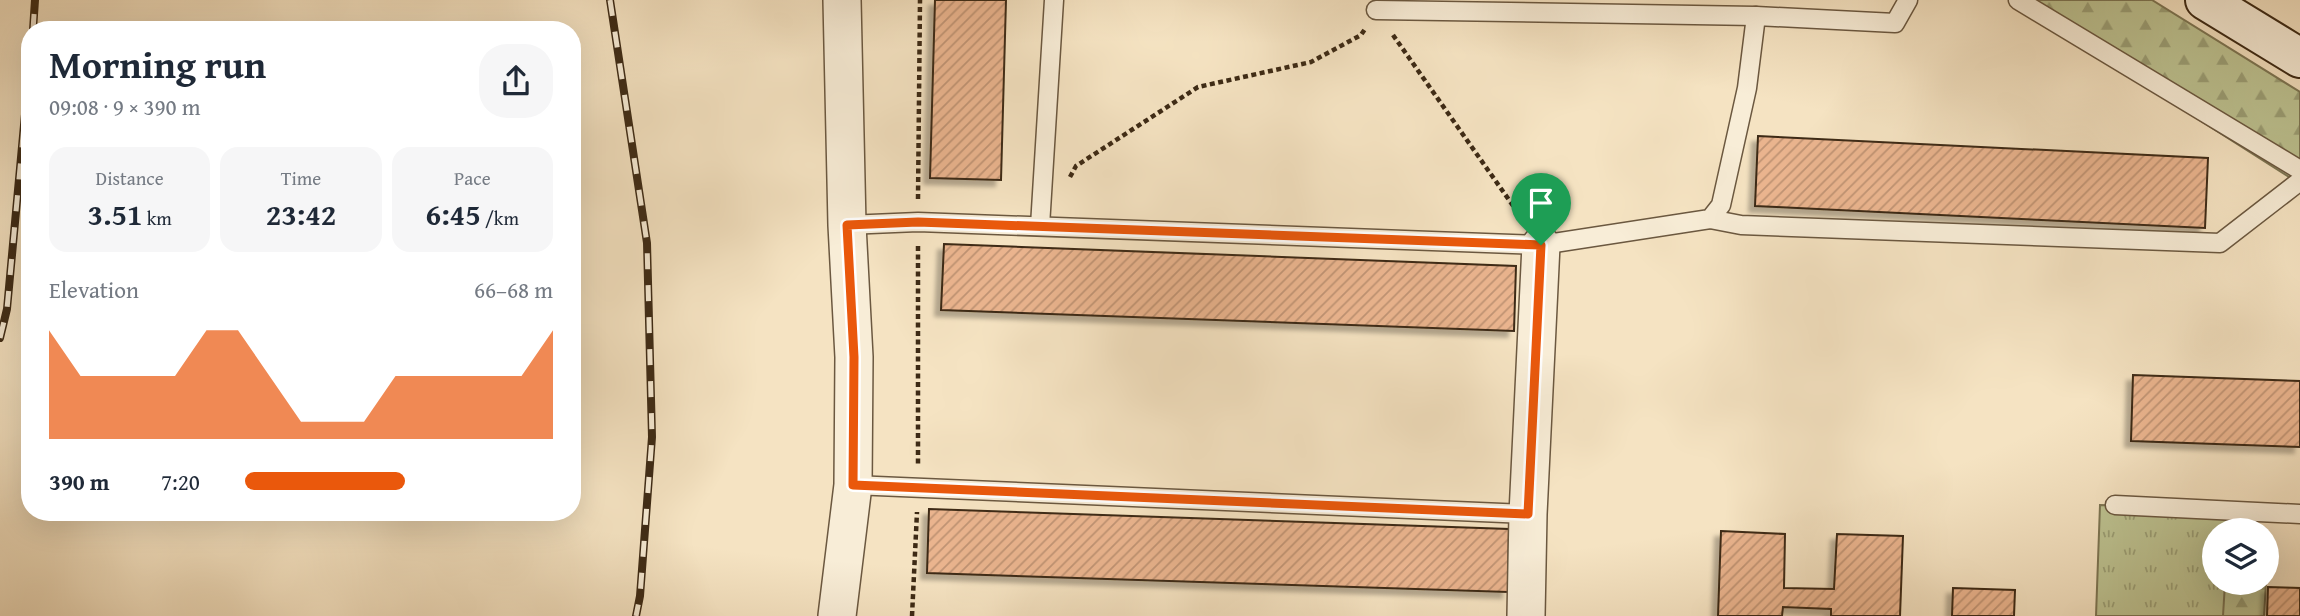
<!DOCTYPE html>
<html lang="en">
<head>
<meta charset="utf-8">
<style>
	body { margin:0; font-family:"Gentium Book Plus",serif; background:#f6f6f7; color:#1f2937; height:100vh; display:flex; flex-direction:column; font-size:26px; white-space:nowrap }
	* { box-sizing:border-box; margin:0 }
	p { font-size:23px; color:#747a83 }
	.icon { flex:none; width:38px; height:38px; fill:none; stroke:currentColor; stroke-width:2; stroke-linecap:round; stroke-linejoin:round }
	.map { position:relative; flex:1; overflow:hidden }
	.drawer { position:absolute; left:21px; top:21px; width:560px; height:500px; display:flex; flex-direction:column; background:#fff; border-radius:28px; box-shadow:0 7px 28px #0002 }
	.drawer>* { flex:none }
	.controls { position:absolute; left:2202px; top:518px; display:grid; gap:14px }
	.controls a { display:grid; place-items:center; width:77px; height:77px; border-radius:50%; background:#fff; box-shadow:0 7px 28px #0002; font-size:35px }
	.pin { position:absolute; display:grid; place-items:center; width:60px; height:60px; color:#fff; margin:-72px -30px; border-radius:50% 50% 50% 0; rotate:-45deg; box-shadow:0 0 7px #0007 }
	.pin .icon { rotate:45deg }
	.round { display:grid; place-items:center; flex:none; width:74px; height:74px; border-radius:28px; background:#f6f6f7 }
	.headline { display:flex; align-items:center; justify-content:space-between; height:119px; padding:0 28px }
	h1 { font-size:38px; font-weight:700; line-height:52px }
	.figures { display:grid; grid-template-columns:repeat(3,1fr); gap:10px; height:119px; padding:7px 28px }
	.figures div { display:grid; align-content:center; border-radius:18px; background:#f6f6f7; text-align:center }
	.figures b { font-size:30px; font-weight:700 }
	.figures small { font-size:19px; font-weight:400 }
	.figures p { font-size:19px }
	.chart { height:196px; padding:14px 28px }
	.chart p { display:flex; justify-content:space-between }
	.chart svg { width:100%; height:126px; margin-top:7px; fill:#ea580c; opacity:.7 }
	ul { padding:0 28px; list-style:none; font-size:23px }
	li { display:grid; grid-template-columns:112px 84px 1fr; align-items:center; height:52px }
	li i { height:18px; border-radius:9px; background:#ea580c }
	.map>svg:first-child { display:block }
	.grass { fill:url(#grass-tufts); stroke:#7d7654; stroke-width:2 }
	.forest { fill:url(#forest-firs); stroke:#7d7654; stroke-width:2 }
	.building { fill:url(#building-hatch); stroke:#3d2a15; stroke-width:2; filter:url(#shadow) }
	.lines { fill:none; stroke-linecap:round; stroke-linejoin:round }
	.service-casing { stroke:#6b5840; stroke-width:21 }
	.minor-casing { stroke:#6b5840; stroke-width:40 }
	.secondary-casing { stroke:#3d2a15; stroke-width:42 }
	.path { stroke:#3d2a15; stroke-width:4.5; stroke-dasharray:5 3.5; stroke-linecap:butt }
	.service { stroke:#f8edd7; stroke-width:18 }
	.minor { stroke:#f8edd7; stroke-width:37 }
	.secondary { stroke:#f8edd7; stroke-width:38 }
	.rail-casing { stroke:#3d2a15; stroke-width:8 }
	.rail { stroke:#f8edd7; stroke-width:5; stroke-dasharray:16; stroke-linecap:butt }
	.route-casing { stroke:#fff; stroke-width:14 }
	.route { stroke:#ea580c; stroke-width:9 }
</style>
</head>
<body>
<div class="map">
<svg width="2300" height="616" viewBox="0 0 2300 616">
	<defs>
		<pattern id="grass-tufts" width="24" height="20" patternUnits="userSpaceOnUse" patternTransform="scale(1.75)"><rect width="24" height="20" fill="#bdc392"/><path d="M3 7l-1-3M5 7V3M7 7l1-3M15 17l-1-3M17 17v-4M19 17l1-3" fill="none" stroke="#9b9f76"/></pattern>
		<pattern id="forest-firs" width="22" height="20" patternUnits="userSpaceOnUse" patternTransform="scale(1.75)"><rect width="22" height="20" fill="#bdc392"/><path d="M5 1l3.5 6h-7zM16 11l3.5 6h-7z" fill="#9b9f76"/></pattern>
		<pattern id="building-hatch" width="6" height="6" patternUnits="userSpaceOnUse" patternTransform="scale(1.75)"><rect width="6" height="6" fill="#eab48e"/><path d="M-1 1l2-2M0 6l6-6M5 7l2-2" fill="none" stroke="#bf9373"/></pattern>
		<filter id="shadow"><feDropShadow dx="-6" dy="6" stdDeviation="2" flood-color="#0004"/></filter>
	</defs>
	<rect width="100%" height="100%" fill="#f5e3c2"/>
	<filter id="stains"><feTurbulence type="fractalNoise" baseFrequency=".00286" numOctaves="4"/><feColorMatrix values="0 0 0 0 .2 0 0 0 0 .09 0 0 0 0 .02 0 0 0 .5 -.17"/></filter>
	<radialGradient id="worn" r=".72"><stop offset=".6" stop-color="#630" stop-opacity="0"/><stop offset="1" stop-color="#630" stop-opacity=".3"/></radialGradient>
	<polygon class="grass" points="2100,505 2238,509 2237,530 2214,530 2214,583 2235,583 2234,616 2096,616"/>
	<g class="forest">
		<polygon points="2011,0 2152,0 2300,92 2300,184"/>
		<polygon points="2225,583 2266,583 2264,616 2223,616"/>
	</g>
	<g class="building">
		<polygon points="935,0 1006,0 1001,180 930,178"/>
		<polygon points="1758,136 2208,158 2205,228 1755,206"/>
		<polygon points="944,244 1516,266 1514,331 941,310"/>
		<polygon points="2133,375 2300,381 2300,447 2131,441"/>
		<polygon points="929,509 1509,529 1508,592 927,573"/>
		<polygon points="1721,531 1785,534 1784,588 1834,589 1837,534 1903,536 1900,616 1831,616 1831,609 1783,607 1782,616 1718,616"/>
		<polygon points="2268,587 2300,588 2300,616 2267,616"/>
		<polygon points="1953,588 2015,590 2014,616 1952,616"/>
	</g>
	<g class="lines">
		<g class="service-casing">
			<g id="service">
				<polyline points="2018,0 2300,170"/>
				<polyline points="1376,10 1756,16"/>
				<polyline points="1710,219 1741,225 2220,243 2300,181"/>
				<polyline points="847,225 918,222 1541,245 1710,219 1721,205 1747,88 1756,16 1895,23 1908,0"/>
				<polyline points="1040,226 1054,0"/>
				<polyline points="853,485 1528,514"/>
				<polyline points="2115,505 2300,514"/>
			</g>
		</g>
		<g class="minor-casing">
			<g id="minor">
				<polyline points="837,616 853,485 854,357 847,225 842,0"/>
				<polyline points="1526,616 1528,514 1541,245"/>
			</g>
		</g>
		<g class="secondary-casing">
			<polyline id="secondary" points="2205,0 2300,58"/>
		</g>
		<g class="path">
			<polyline points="1393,35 1521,217"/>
			<polyline points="1070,177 1076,166 1198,87 1311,62 1361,35 1365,29"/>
			<polyline points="918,199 920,0"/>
			<polyline points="918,246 918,465"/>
			<polyline points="912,616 917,512"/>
		</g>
		<use href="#service" class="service"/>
		<use href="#minor" class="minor"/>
		<use href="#secondary" class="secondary"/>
		<g class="rail-casing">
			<g id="rail">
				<polyline points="610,0 647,243 652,437 640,596 636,616"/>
				<polyline points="33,30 35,0"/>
				<polyline points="0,338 7,309 30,60"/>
			</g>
		</g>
		<use href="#rail" class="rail"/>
	</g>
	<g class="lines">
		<g class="route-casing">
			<polygon id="route" points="918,222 1541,245 1528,514 853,485 854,357 847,225"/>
		</g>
		<use href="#route" class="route"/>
	</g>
	<rect width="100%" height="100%" filter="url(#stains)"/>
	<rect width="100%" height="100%" fill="url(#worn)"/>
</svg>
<div class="controls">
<a><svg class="icon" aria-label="layers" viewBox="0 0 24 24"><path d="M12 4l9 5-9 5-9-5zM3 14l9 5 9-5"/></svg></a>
</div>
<div class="pin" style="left:1541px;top:245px;background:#1e9e55"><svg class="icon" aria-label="arrive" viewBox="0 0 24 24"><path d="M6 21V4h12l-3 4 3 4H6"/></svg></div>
<section class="drawer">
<div class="headline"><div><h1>Morning run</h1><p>09:08 · 9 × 390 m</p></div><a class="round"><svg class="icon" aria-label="share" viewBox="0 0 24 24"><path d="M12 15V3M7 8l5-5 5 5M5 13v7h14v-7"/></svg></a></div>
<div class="figures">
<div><p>Distance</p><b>3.51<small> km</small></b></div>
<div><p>Time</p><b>23:42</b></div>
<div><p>Pace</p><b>6:45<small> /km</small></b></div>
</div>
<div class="chart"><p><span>Elevation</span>66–68 m</p>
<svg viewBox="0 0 160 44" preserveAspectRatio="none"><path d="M0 44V6L10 22L20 22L30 22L40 22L50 6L60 6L70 22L80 38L90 38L100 38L110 22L120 22L130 22L140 22L150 22L160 6V44z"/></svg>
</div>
<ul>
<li><b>390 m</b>7:20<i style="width:52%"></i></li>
</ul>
</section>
</div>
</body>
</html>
